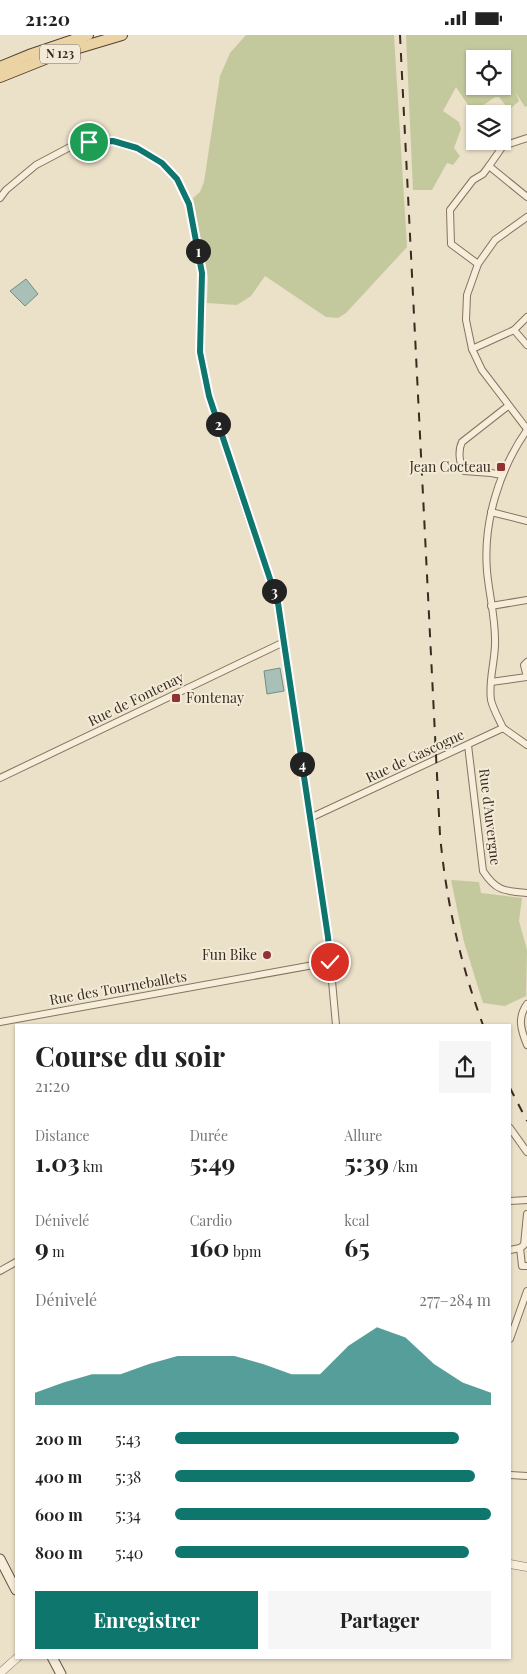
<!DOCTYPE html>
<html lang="fr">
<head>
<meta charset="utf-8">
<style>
	body { margin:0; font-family:"Playfair Display",serif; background:#f6f6f6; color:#222; height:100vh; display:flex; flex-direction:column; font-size:19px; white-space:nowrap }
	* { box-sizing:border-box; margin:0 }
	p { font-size:16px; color:#767676 }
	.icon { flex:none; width:28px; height:28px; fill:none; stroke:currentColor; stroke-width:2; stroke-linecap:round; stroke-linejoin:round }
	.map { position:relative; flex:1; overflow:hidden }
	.side { position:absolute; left:15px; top:989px; width:496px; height:635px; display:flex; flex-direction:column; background:#fff; border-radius:0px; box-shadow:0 1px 4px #0004 }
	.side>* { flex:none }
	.buttons { position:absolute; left:466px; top:15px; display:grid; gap:10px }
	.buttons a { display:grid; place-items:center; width:45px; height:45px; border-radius:0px; background:#fff; box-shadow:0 1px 4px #0004; font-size:25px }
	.pin { position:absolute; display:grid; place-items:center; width:42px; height:42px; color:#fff; margin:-21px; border:2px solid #fff; border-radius:50%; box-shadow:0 1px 5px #0007 }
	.km { position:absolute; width:25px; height:25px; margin:-12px; border-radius:50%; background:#222; color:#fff; font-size:14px; line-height:25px; text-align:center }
	.round { display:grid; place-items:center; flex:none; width:52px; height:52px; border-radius:0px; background:#f6f6f6 }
	.headline { display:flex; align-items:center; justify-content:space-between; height:85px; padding:0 20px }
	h1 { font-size:28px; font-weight:700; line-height:38px }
	.stats { display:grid; grid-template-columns:repeat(3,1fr); gap:8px; height:85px; padding:5px 20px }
	.stats div { display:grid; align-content:center }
	.stats b { font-size:25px; font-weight:700 }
	.stats small { font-size:14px; font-weight:400 }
	.stats p { font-size:14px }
	.chart { height:140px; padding:10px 20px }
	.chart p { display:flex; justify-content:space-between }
	.chart svg { width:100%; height:90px; margin-top:5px; fill:#0f766e; opacity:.7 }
	.cta { display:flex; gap:10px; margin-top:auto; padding:10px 20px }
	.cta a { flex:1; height:58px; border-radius:0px; background:#0f766e; color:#fff; font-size:20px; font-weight:700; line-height:58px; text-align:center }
	.cta a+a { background:#f6f6f6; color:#222 }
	ul { padding:0 20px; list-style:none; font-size:16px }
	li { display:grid; grid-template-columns:80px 60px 1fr; align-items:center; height:38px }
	li i { height:12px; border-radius:6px; background:#0f766e }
	.status { display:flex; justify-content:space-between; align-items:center; height:35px; padding:0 25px; background:#fff; direction:ltr }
	.status svg { height:14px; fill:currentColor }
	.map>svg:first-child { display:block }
	.green { fill:#c4c99d; fill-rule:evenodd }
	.water { fill:#a9c0b9; stroke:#708e86 }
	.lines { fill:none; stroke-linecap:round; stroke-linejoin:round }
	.minor-casing { stroke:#86735e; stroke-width:8 }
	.tertiary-casing { stroke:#86735e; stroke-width:9 }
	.secondary-casing { stroke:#685441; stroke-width:11 }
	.primary-casing { stroke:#544232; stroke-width:12 }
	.minor { stroke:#f6eedb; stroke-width:6 }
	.tertiary { stroke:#f6eedb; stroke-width:8 }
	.secondary { stroke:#f6eedb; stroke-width:9 }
	.primary { stroke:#ebd3a4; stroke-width:10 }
	.rail { stroke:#382b21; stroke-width:2; stroke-dasharray:9 9; stroke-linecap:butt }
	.route-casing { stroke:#fff; stroke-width:10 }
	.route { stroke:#0f766e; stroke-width:6 }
	.poi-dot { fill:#903335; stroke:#f3ebd7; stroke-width:2 }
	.labels { text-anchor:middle; stroke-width:4; stroke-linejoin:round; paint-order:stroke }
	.shield { fill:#f3ebd7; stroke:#706558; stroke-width:1 }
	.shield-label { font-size:12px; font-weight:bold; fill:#382b21 }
	.poi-label { font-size:14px; fill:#382b21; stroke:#f3ebd7; text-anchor:end }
	.street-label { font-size:14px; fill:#382b21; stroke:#f3ebd7 }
</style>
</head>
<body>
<div class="status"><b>21:20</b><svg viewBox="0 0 49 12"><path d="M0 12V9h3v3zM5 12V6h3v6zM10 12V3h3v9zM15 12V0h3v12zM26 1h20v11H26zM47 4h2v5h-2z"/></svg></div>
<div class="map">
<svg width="527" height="1639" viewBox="0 0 527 1639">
	<rect width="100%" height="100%" fill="#ebe0c8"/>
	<g class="green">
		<polygon points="246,0 394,0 407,212 346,278 338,283 326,282 265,241 251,261 237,270 207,268 208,242 193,163 200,157 204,147 220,41 230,18"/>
		<path d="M406 0H527V71L525 72 516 58 519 66 509 75 499 62H495L475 76 468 70 456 52 443 76 459 87 461 94 454 113 460 121 453 130 447 128 432 155H413ZM475 24H502V51H475Z"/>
		<polygon points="451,845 479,847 481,858 522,863 519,886 527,915 526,961 505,971 483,968 464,907"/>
	</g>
	<g class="water">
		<polygon points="26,244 38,259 25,271 10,256"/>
		<polygon points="280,633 284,656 267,659 264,636"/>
	</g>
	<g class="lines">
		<g class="minor-casing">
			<g id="minor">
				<polyline points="499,106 503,111 489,131 527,162"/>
				<polyline points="503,111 527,103"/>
				<polyline points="0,163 6,155 36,130 70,112 89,107 113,106 137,113 162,127 177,144 189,169 202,238 200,317 209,361 245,472 278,568 328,902 336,990"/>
				<polyline points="527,182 495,205 478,229 467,260 466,285 472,314 482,335 527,394"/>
				<polyline points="478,229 451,209 450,175 473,145 483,139 489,131"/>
				<polyline points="514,295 527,310"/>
				<polyline points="472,314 514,295 527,282"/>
				<path d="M502 440 491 438 464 436C459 428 458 415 462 407L508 371"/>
				<polyline points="491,477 527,486"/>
				<polyline points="491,571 527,565"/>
				<polyline points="491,647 527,642 524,630 527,627"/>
				<path d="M503 693C499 684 493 674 491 665 488 645 496 624 495 604 495 581 489 559 487 536 483 487 499 435 527 395"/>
				<polyline points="503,693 527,710"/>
				<path d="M468 710 483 836C496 856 504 856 527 858"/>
				<polyline points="0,743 284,607"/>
				<polyline points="310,783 503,693"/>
				<path d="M527 969C517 983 521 995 527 1010"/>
				<polyline points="0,987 330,927"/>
				<polyline points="510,1093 527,1117"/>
				<polyline points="510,1166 527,1165"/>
				<polyline points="520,1213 522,1231 527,1231"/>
				<polyline points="510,1215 520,1213 524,1210 527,1179"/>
				<polyline points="0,1236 16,1227"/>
				<polyline points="510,1304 527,1256"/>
				<polyline points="510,1440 527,1441"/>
			</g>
		</g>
		<g class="tertiary-casing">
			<g id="tertiary">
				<polyline points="510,1529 527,1532"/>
				<polyline points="0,1638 18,1622"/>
			</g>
		</g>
		<g class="secondary-casing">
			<g id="secondary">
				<polyline points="0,1524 16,1555"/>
				<polyline points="52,1622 61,1639"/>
			</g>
		</g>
		<g class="primary-casing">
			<g id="primary">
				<polyline points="0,32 29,20 88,0"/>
				<polyline points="0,42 55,20 122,0"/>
			</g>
		</g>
		<use href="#minor" class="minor"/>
		<use href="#tertiary" class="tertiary"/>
		<use href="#secondary" class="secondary"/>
		<use href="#primary" class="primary"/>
		<g class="rail">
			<path d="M400 0 440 800C446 865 460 928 483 990"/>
			<polyline points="510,1053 527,1086"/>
		</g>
	</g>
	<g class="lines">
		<g class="route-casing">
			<polyline id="route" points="89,107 113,106 137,113 162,128 177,144 189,169 202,238 200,317 209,361 278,568 328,902 330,927"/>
		</g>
		<use href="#route" class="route"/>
	</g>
	<g class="poi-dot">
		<rect x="496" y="427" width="10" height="10" rx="2.5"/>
		<rect x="171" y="658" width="10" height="10" rx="2.5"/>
		<circle cx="267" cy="920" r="5"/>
	</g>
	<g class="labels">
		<rect class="shield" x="40" y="9.5" width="40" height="19" rx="4"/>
		<g class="shield-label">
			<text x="60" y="23">N 123</text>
		</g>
		<g class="poi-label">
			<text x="491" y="437">Jean Cocteau</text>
			<text x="186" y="668" text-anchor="start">Fontenay</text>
			<text x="257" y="925">Fun Bike</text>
		</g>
		<g class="street-label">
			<text transform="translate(136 664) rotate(-26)" y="5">Rue de Fontenay</text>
			<text transform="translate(415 721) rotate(-25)" y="5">Rue de Gascogne</text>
			<text transform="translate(490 782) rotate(83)" y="5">Rue d'Auvergne</text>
			<text transform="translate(118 953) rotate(-10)" y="5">Rue des Tourneballets</text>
		</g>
	</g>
</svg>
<div class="buttons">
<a><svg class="icon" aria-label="locate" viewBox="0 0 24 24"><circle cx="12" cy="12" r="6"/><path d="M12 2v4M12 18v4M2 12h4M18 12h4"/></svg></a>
<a><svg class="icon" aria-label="layers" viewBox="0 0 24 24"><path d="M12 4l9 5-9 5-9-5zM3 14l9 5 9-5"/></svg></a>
</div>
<div class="pin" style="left:89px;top:107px;background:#1e9e55"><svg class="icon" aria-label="arrive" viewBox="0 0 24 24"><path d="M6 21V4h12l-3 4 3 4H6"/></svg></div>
<div class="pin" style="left:330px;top:927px;background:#d93025"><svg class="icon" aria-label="check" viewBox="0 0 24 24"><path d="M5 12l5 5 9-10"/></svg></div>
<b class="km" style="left:198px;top:216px">1</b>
<b class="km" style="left:218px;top:389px">2</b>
<b class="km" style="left:274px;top:556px">3</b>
<b class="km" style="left:302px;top:729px">4</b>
<section class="side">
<div class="headline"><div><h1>Course du soir</h1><p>21:20</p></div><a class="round"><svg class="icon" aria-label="share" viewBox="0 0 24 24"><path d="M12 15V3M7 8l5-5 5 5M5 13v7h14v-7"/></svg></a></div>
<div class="stats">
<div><p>Distance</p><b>1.03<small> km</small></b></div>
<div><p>Durée</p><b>5:49</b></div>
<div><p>Allure</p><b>5:39<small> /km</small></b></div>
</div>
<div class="stats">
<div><p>Dénivelé</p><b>9<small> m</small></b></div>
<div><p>Cardio</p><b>160<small> bpm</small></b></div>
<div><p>kcal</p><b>65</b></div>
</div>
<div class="chart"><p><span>Dénivelé</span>277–284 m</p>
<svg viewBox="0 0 160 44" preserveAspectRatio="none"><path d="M0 44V38L10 33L20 29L30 29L40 24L50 20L60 20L70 20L80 24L90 29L100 29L110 15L120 6L130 11L140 24L150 33L160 38V44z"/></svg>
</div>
<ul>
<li><b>200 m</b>5:43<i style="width:90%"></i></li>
<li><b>400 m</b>5:38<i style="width:95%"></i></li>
<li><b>600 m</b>5:34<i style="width:100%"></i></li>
<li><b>800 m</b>5:40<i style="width:93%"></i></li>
</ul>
<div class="cta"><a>Enregistrer</a><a>Partager</a></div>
</section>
</div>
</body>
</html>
